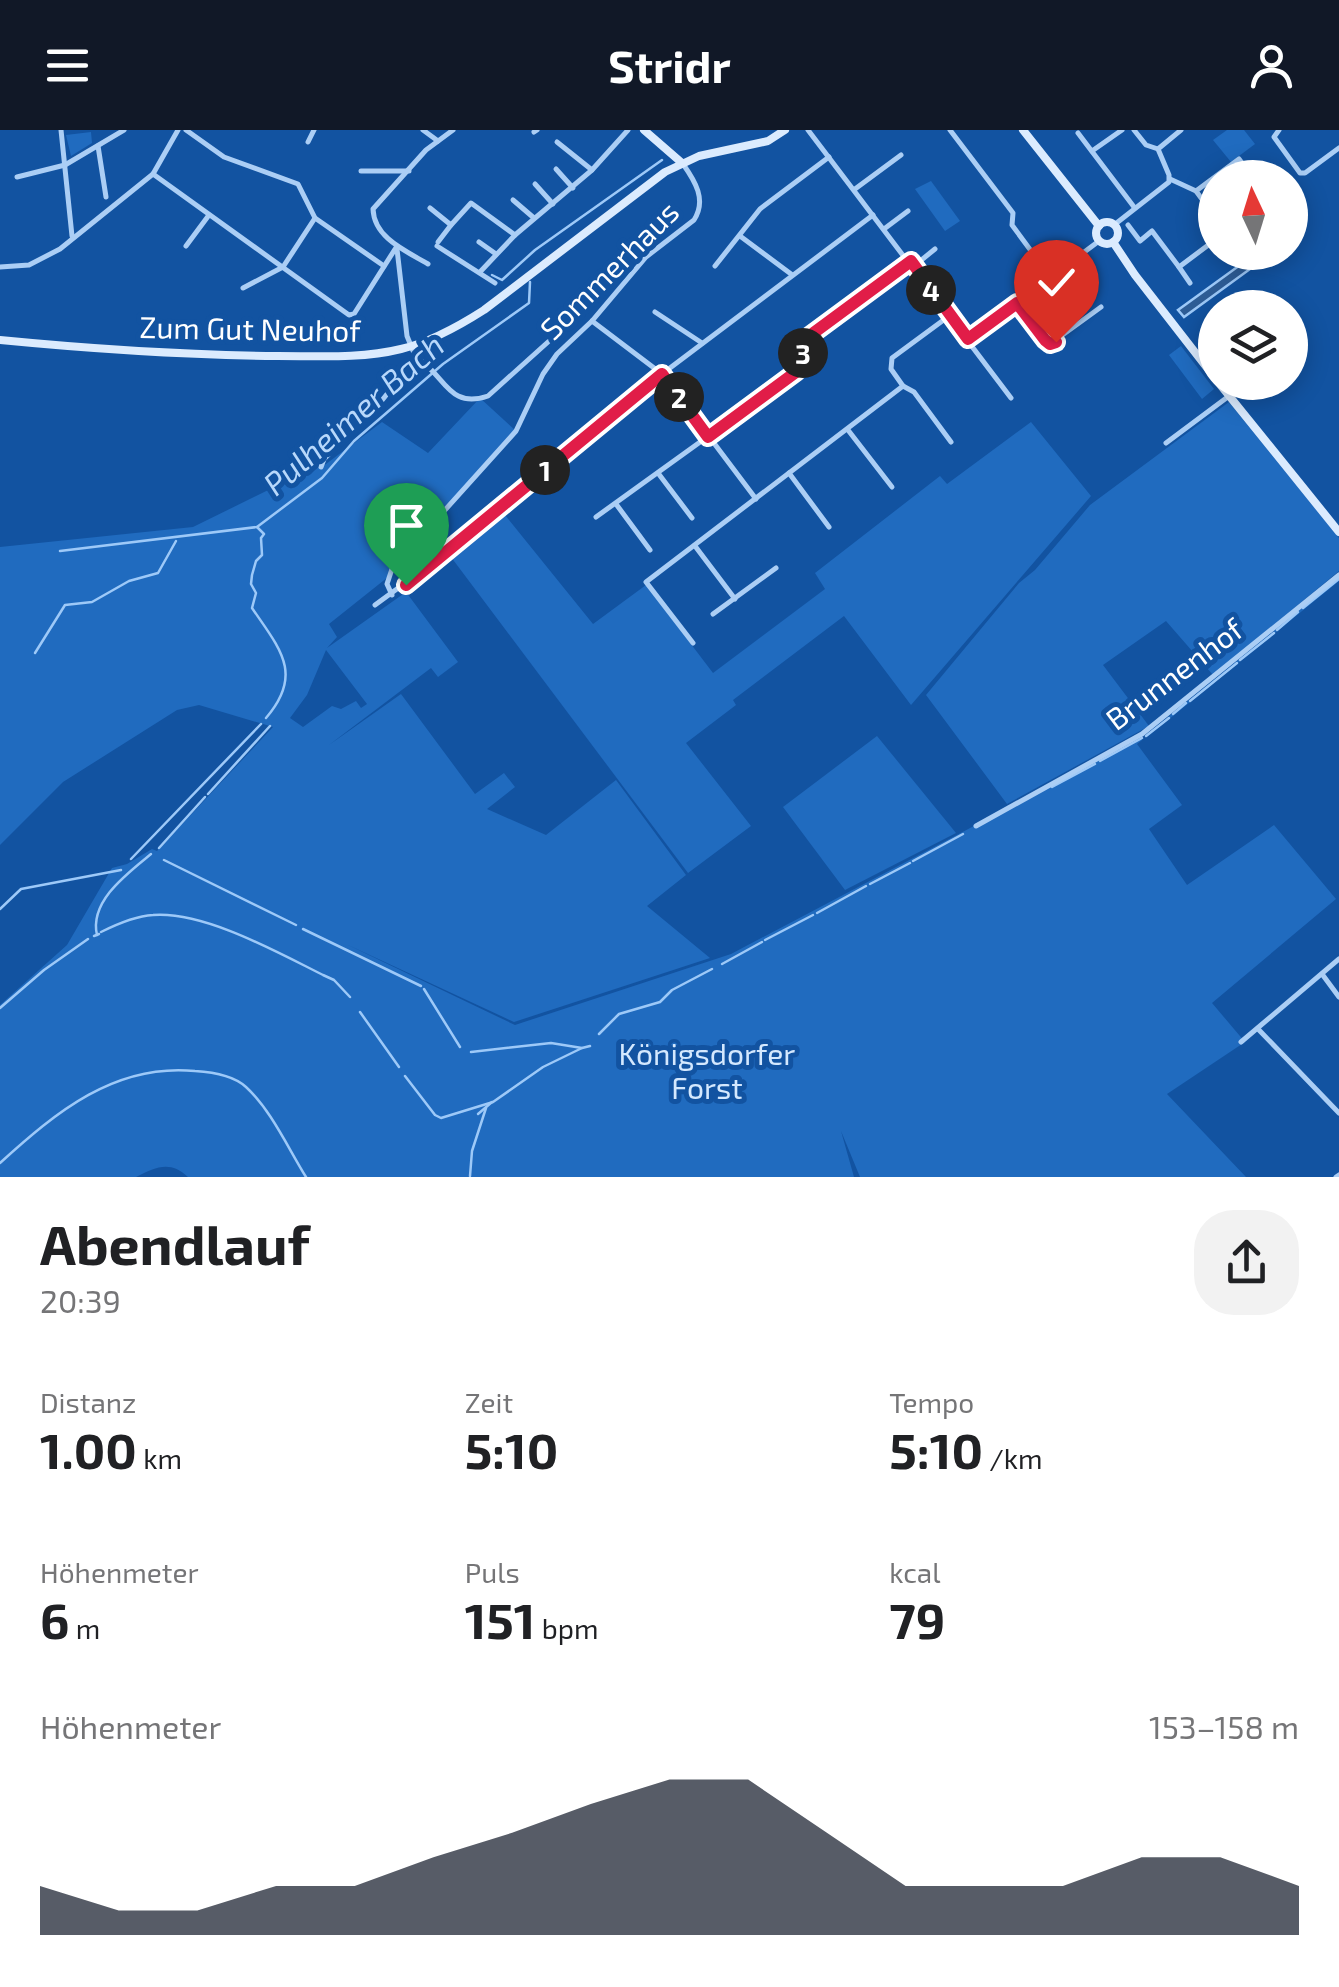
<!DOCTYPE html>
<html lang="de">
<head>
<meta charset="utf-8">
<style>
	body { margin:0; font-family:"Exo 2",sans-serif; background:#f2f2f2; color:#202124; height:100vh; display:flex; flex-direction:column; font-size:38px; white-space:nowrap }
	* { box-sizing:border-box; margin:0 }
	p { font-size:32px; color:#757577 }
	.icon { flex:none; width:55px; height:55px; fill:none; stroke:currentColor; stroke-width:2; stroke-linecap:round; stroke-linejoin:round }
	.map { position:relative; height:1047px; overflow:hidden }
	.details { display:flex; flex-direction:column; background:#fff; flex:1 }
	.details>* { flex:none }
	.needle { width:65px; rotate:356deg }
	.buttons { position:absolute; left:1198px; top:30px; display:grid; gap:20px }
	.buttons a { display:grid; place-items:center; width:110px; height:110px; border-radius:50%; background:#fff; box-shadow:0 5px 25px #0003; font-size:50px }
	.pin { position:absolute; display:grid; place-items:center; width:85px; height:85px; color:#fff; margin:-102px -42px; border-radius:50% 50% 50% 0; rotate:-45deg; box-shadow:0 0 10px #0007 }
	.pin .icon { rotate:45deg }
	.km { position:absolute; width:50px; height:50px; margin:-25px; border-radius:50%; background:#222; color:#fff; font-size:28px; line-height:50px; text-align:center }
	.round { display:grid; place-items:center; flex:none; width:105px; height:105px; border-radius:40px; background:#f2f2f2 }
	.overview { display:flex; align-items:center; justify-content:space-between; height:170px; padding:0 40px }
	h1 { font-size:55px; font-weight:700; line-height:75px }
	.figures { display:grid; grid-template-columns:repeat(3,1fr); gap:15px; height:170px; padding:10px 40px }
	.figures div { display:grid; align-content:center }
	.figures b { font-size:50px; font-weight:700 }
	.figures small { font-size:28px; font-weight:400 }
	.figures p { font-size:28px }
	.chart { height:280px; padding:20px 40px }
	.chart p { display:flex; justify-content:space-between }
	.chart svg { width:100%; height:180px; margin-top:10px; fill:#111827; opacity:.7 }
	header { display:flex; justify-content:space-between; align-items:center; height:130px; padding:0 40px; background:#111827; color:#fff; font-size:45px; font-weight:700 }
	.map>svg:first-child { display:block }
	.green { fill:#206bbf; fill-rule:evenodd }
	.water { fill:#2e5d96; stroke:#9dc9f8; stroke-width:2.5 }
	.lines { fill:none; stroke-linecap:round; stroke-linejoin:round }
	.stream { stroke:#9dc9f8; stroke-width:2.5 }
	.street { stroke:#abcef5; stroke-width:5 }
	.secondary { stroke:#dbebfe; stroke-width:8 }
	.route-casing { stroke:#fff; stroke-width:20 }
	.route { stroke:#e11d48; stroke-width:12 }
	.labels { text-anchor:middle; stroke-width:10; stroke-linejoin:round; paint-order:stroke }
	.street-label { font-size:30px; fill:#fff; stroke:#1253a1 }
	.park-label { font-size:30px; fill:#d4e8fe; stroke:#1253a1 }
	.water-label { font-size:32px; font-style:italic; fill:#b8d8fb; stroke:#1253a1 }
</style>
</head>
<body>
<header><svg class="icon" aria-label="menu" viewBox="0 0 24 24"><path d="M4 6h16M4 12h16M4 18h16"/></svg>Stridr<svg class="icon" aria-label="person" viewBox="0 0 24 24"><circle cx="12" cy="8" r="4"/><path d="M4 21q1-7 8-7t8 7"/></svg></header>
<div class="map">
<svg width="1339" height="1047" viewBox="0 0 1339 1047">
	<rect width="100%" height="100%" fill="#1253a1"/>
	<g class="green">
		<polygon points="1227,0 1244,0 1255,14 1231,32 1213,10"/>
		<polygon points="91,2 92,13 71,26 66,5"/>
		<polygon points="931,51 960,91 945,101 915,59"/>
		<polygon points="1181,216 1214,259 1202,269 1169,225"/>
		<path d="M480 268 516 301 388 447 329 494 337 507 327 518 406 462 458 532 438 547 431 538 329 615 401 564 475 664 504 643 515 657 487 679 546 705 616 650 686 745 647 776 710 828 514 892 346 814 515 895 731 824 1141 608 1142 610 1137 614 1182 675 1149 699 1187 755 1274 695 1336 769 1212 873 1245 912 1167 964 1246 1047H860L841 1001 854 1047H188C170 1030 156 1037 136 1047H0V875L67 815 112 738 127 734 152 719 157 721 273 597 199 575 177 580 63 652 0 715V417L193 397 309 340 322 337 382 292 428 323ZM326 520 367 574 361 578 356 571 341 579 332 576 303 597 290 588 307 565Z"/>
		<polygon points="1229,272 1339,408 1339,441 1213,545 1166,491 1103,535 1149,596 1007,674 926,565 1019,453 1035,440 1090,375"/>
		<polygon points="1031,292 1091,366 911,575 844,486 733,570 736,575 686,613 751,696 688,743 448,423 501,380 593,494 646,455 713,543 825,459 815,443 940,346 947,354"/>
		<polygon points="1339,448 1339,451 1147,607 1146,605"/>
		<polygon points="877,606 956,703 845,760 783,677"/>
	</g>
	<polygon class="water" points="1258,122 1272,123 1184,187 1178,180"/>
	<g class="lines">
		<g class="stream">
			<polyline points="492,145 502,150 535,120 662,30"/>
			<path d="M257 397 264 404 261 408 262 425 256 431 252 445 251 454 256 463 252 478C280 519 304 544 266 588"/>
			<polyline points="60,421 257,397 322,348 354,311 443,234 529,173 530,152"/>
			<polyline points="1303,478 1339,449"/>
			<polyline points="1277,500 1298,482"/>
			<polyline points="35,523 65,475 92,472 129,451 158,443 176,411"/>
			<polyline points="1240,530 1274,503"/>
			<polyline points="1190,571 1237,533"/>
			<polyline points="1173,584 1186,573"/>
			<polyline points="1146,606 1169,588"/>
			<polyline points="1100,631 1142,608"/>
			<polyline points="1052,657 1095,634"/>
			<polyline points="208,664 270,596"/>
			<polyline points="159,718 205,667"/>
			<polyline points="131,729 261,594"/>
			<polyline points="164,730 296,795"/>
			<polyline points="913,731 963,704"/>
			<polyline points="870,754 910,733"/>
			<polyline points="0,779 21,759 121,740"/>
			<polyline points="817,783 866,756"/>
			<polyline points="303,799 421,856"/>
			<path d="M101 802C117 794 135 786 153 785 204 781 277 822 323 845L334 850 350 867"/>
			<path d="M97 805C89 771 128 743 151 724"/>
			<polyline points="94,806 99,804"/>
			<polyline points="765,810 813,785"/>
			<polyline points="722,834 762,812"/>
			<polyline points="424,859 460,917"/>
			<polyline points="0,878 44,840 88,809"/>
			<polyline points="360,882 399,937"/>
			<polyline points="599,904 619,884 660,872 672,860 712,839"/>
			<polyline points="471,922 551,913 582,918 590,916"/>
			<polyline points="405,946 435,985 441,988 493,972 543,937 582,918"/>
			<polyline points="478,984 492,972"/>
			<path d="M0 1033C56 982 115 933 195 941 212 942 233 945 246 957 271 980 288 1018 306 1047"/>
			<polyline points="470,1046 472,1021 486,978"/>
		</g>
		<g class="street">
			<polyline points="61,0 72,106"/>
			<polyline points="186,0 224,27 298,54 315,88 384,136"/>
			<polyline points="423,0 438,11"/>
			<polyline points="808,0 1011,268"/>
			<polyline points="950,0 1013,83 1012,95 1051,148"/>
			<polyline points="1134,0 1146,15 1158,19"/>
			<polyline points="1279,0 1274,7 1300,43 1305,43 1339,18"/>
			<polyline points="534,2 537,0"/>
			<polyline points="1078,3 1134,77"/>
			<polyline points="308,12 314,0"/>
			<polyline points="557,12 592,40"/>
			<polyline points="98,16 106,67"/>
			<polyline points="1092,21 1122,0"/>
			<polyline points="556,39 573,58"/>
			<polyline points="361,41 409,41"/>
			<polyline points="153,44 349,185 354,184 397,116"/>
			<polyline points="17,47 65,35 124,0"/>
			<polyline points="1170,49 1196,61"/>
			<polyline points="535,54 553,74"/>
			<polyline points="855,59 901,25"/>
			<polyline points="513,70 534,88"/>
			<polyline points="430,78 451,95 471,73 515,105"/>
			<polyline points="1215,87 1196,61 1239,29 1253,48"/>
			<polyline points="1114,95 1169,52 1169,45 1158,19 1181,0"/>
			<polyline points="1128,95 1140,111 1152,101 1179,137 1215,110"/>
			<polyline points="884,99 908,81"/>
			<polyline points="740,106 791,144"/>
			<polyline points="438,112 451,95"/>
			<polyline points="479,112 496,124"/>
			<polyline points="186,116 209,85"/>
			<polyline points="437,116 495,153"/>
			<path d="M397 119 407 206 416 228C445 243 447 280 488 266L548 212"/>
			<path d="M428 134C406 121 374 108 373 79L426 20 453 0"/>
			<polyline points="715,136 760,79 829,27"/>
			<polyline points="914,136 935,119"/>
			<polyline points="0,137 29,135 60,119 153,44 178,0"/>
			<polyline points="1179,137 1190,153"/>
			<polyline points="480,142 515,105 592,40 628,0"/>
			<polyline points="243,158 283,137 315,88"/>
			<polyline points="1017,173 1050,214 1101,177"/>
			<polyline points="655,182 702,213"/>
			<polyline points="592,191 662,244 756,369"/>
			<polyline points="968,209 1099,111"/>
			<polyline points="903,256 914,262 951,312"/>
			<polyline points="848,300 892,357"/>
			<polyline points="1166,313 1229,266"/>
			<polyline points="321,337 324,329 375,279 416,228"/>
			<polyline points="658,343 692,388"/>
			<polyline points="789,343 829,397"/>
			<polyline points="616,374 650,420"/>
			<path d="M596 387 796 243C804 229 801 219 808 207L911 131"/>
			<polyline points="695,416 735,469"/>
			<path d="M392 465 387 454 392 439 516 301 543 244 557 224 592 191 646 127 694 90C707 70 695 51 683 34"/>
			<polyline points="375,475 446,423 662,244 873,85"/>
			<polyline points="713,484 776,438"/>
			<polyline points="693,513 646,452 903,256 891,239 892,228 949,186"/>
			<polyline points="976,696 1142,604 1339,445"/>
			<polyline points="1322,844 1339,867"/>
			<polyline points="1259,900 1339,983"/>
			<polyline points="1241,912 1339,829"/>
			<polyline points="1336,1047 1339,1045"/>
		</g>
		<g class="secondary">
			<polyline points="644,0 682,33"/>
			<polyline points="1023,0 1099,96"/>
			<circle cx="1107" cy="103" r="11"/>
			<polyline points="1113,112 1135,145 1215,248"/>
			<path d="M0 210C92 219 185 225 278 226 318 226 361 229 401 219 431 212 459 196 484 180L665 42 699 26 768 11 785 0"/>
			<polyline points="1218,252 1339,402"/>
		</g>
	</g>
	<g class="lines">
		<g class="route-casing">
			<path id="route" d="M406 455 662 244 708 307 796 242C803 230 801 219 808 207L911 131 968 209 1017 173 1045 210 1050 214 1056 212"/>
		</g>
		<use href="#route" class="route"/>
	</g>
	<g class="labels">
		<g class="street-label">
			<text transform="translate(610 141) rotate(-45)" y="10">Sommerhaus</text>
			<text transform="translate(250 200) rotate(1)" y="10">Zum Gut Neuhof</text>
			<text transform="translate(1175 545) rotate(-37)" y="10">Brunnenhof</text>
		</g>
		<g class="park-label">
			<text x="707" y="935">Königsdorfer<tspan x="707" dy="34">Forst</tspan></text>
		</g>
		<g class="water-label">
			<text transform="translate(354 285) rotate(-41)" y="11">Pulheimer Bach</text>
		</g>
	</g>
</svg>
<div class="buttons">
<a><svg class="needle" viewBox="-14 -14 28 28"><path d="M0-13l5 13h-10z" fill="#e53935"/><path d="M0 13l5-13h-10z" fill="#757577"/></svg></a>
<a><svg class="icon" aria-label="layers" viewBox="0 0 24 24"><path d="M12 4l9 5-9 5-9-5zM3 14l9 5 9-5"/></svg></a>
</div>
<div class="pin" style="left:406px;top:455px;background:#1e9e55"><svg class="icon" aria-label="arrive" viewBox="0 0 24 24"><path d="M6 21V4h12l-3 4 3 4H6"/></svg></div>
<div class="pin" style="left:1056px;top:212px;background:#d93025"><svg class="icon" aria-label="check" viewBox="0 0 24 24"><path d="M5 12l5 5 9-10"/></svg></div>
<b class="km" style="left:545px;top:340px">1</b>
<b class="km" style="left:679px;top:267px">2</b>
<b class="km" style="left:803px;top:223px">3</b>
<b class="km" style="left:931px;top:160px">4</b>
</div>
<section class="details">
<div class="overview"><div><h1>Abendlauf</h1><p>20:39</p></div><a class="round"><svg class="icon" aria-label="share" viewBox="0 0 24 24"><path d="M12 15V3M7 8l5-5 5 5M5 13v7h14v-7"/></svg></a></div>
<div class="figures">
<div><p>Distanz</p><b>1.00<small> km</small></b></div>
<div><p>Zeit</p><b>5:10</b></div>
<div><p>Tempo</p><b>5:10<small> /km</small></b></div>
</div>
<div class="figures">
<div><p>Höhenmeter</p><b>6<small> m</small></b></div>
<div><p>Puls</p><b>151<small> bpm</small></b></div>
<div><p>kcal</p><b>79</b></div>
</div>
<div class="chart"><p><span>Höhenmeter</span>153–158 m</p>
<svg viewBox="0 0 160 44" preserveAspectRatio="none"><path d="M0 44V32L10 38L20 38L30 32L40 32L50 25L60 19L70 12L80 6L90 6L100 19L110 32L120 32L130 32L140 25L150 25L160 32V44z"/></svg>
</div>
</section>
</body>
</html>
